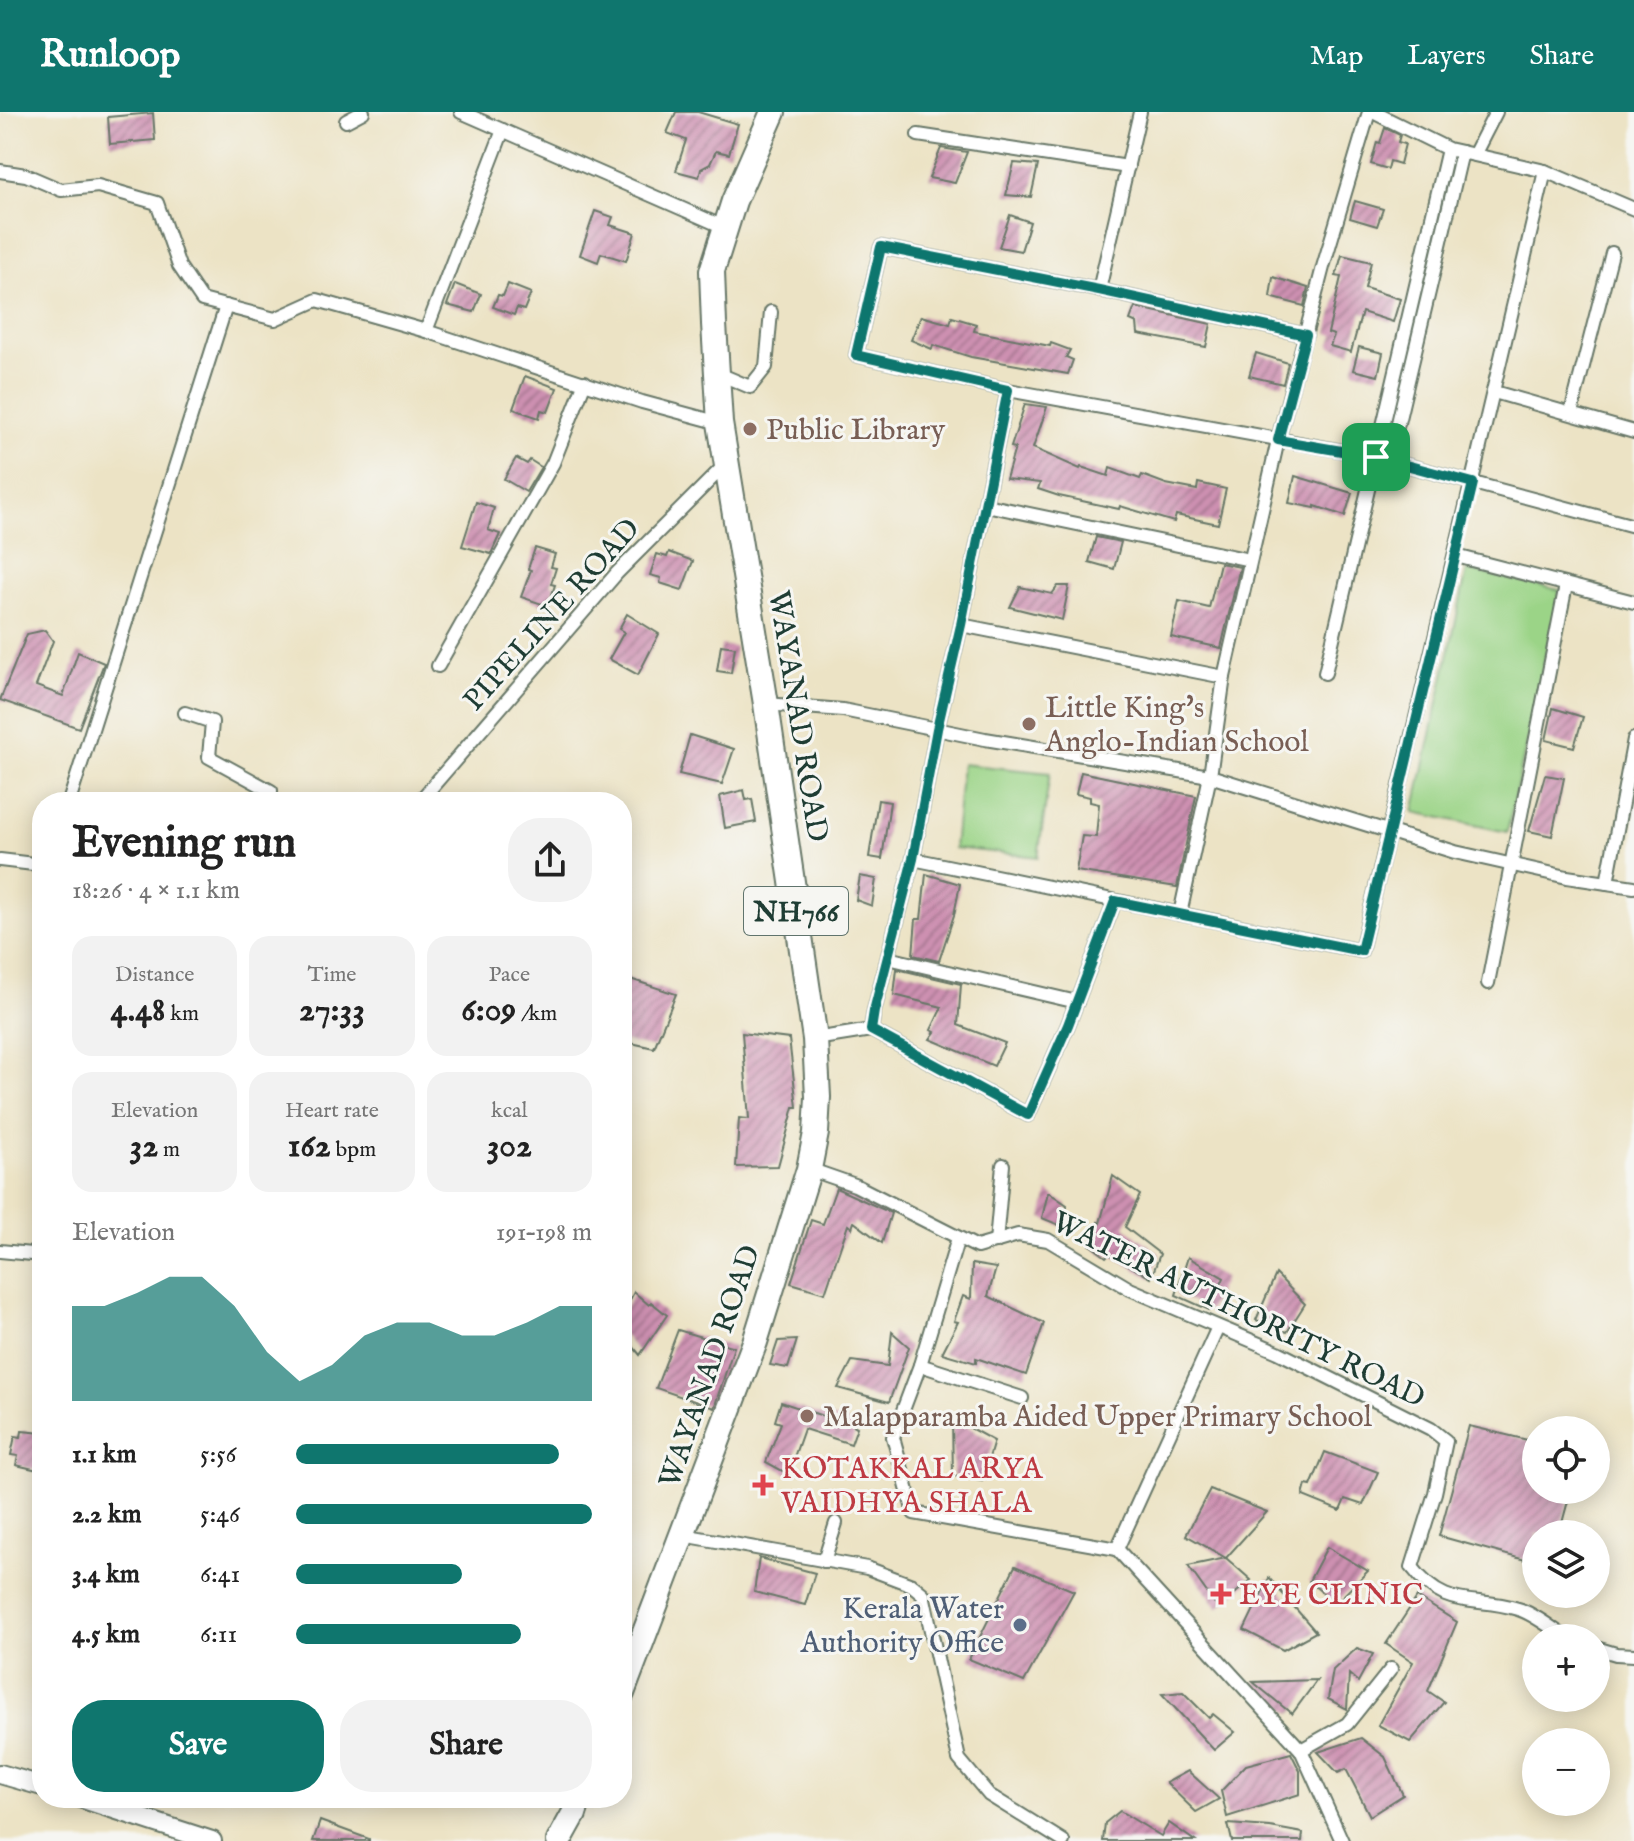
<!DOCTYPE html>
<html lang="en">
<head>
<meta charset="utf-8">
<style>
	body { margin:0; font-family:"IM FELL English",serif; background:#f2f2f2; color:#222; height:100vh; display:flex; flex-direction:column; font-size:30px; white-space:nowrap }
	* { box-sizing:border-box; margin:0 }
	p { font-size:26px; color:#767676 }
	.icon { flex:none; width:44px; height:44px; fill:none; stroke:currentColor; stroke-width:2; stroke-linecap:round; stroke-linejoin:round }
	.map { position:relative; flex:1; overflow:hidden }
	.details { position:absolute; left:32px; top:680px; width:600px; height:1016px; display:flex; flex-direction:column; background:#fff; border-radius:32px; box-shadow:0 4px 20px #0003 }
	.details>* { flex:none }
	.tools { position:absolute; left:1522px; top:1304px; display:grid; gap:16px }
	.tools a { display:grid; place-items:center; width:88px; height:88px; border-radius:50%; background:#fff; box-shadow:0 4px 20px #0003; font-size:40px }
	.pin { position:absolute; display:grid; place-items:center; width:68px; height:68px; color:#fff; margin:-34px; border-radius:16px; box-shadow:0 4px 12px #0006 }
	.round { display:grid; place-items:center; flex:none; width:84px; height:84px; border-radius:32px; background:#f2f2f2 }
	.head { display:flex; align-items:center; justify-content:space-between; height:136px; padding:0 40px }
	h1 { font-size:44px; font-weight:700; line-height:60px }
	.metrics { display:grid; grid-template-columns:repeat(3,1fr); gap:12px; height:136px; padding:8px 40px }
	.metrics div { display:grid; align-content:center; border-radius:20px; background:#f2f2f2; text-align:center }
	.metrics b { font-size:34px; font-weight:700 }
	.metrics small { font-size:22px; font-weight:400 }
	.metrics p { font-size:22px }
	.chart { height:224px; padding:16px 40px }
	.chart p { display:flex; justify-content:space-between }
	.chart svg { width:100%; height:144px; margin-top:8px; fill:#0f766e; opacity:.7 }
	.primary-button { display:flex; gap:16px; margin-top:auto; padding:16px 40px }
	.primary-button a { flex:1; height:92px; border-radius:32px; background:#0f766e; color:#fff; font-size:32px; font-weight:700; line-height:92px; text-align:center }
	.primary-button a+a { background:#f2f2f2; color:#222 }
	ul { padding:0 40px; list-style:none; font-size:26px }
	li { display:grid; grid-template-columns:128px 96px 1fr; align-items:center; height:60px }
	li i { height:20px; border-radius:10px; background:#0f766e }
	header { display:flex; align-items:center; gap:48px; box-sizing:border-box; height:112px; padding:0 40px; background:#0f766e; color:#fff }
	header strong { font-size:38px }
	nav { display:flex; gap:44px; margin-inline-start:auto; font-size:28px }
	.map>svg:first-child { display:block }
	.park { fill:#9bd487; stroke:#5d885e; stroke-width:2 }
	.building { fill:url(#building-hatch) }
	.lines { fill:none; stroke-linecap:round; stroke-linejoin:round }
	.street-casing { stroke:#677767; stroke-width:16 }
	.secondary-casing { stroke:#677767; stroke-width:22 }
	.highway-casing { stroke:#677767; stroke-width:28 }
	.street { stroke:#fff; stroke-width:12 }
	.secondary { stroke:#fff; stroke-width:18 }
	.highway { stroke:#fff; stroke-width:24 }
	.route-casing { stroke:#fff; stroke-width:16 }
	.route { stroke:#0f766e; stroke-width:10 }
	.education-dot { fill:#8d6e63; stroke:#f6f6f2; stroke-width:3 }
	.health-dot { fill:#e0444e; stroke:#f6f6f2; stroke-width:3 }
	.service-dot { fill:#5c6f8a; stroke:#f6f6f2; stroke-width:3 }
	.labels { text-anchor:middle; stroke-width:6; stroke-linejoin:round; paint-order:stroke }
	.shield { fill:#f6f6f2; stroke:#60746d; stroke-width:2 }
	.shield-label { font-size:28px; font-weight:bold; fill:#1f3d34 }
	.education-label { font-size:30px; fill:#785e54; stroke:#f6f6f2; text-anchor:start }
	.street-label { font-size:30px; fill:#1f3d34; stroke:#f6f6f2 }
	.health-label { font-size:30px; fill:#be3a42; stroke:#f6f6f2; text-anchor:start }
	.service-label { font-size:30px; fill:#4e5e75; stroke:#f6f6f2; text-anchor:end }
</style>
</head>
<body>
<header>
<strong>Runloop</strong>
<nav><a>Map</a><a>Layers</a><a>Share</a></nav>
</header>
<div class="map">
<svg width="1634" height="1729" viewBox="0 0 1634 1729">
	<defs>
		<pattern id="building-hatch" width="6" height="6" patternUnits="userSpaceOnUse" patternTransform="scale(2)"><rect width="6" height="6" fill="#cd90b1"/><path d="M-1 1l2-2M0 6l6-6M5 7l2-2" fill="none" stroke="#a67791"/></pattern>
	</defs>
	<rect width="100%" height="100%" fill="#f6f6f2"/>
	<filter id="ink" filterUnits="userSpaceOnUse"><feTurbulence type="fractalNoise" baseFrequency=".0125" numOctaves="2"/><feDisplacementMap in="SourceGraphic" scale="16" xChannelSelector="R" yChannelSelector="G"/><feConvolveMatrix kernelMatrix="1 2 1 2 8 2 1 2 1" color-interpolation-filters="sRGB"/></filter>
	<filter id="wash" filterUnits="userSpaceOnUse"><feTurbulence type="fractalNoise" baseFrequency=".006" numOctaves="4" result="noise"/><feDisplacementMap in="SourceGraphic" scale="32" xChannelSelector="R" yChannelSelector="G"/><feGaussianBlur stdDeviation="1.8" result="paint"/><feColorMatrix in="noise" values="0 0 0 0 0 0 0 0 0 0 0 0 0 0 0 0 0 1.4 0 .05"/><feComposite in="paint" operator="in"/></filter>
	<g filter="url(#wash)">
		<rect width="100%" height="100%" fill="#ece3c5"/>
		<g class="park">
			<polygon points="1467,458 1560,478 1507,720 1414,700"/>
			<polygon points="962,652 1050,661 1038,745 954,736"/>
		</g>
		<g id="blocks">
			<g class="building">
				<polygon points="676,0 698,0 738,12 729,42 716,39 710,52 701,57 699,65 676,59 686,28 667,21"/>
				<polygon points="153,1 155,28 110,32 108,5"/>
				<polygon points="1385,16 1400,23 1398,30 1405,32 1400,52 1390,49 1388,57 1371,52 1377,30 1380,31"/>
				<polygon points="941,36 967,40 955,71 929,66"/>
				<polygon points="1014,51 1038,53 1031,85 1006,83"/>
				<polygon points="1355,89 1383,97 1377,114 1350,106"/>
				<polygon points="595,99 613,105 610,113 635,121 626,149 601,141 598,150 580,143"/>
				<polygon points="1010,103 1030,110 1021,139 999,135"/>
				<polygon points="1342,143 1371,150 1365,176 1400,187 1393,210 1362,200 1351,240 1330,234 1334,223 1328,221 1341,165 1336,164"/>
				<polygon points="1273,165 1308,176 1304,194 1270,185"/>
				<polygon points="455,172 481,182 474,200 447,193"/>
				<polygon points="508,172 531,181 524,198 517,196 514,203 493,195 498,183 503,184"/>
				<polygon points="1135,195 1211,212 1206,235 1138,222 1137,211 1130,208"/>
				<polygon points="921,204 950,212 952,205 976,212 974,219 1050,234 1051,231 1070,238 1066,245 1073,248 1068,262 971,245 933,233 932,237 911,228"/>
				<polygon points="1359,235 1383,241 1378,264 1353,258"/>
				<polygon points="1256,241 1288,251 1283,272 1249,264"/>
				<polygon points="525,264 557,276 548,300 541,298 539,306 513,297"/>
				<polygon points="1025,292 1047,295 1033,336 1080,357 1081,355 1108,364 1110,356 1140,367 1142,363 1166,372 1197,378 1198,371 1226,377 1218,412 1176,403 1174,410 1120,394 1119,397 1059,384 1038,377 1040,371 1006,367 1015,336 1011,335"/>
				<polygon points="516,346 527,352 530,348 541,355 526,380 504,367"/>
				<polygon points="1295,364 1352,381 1345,404 1315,394 1315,396 1289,391"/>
				<polygon points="476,390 494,396 488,418 500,422 491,442 462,434"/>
				<polygon points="1096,425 1121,430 1114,457 1089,450"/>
				<polygon points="535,436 555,442 551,455 556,456 551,472 555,473 548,494 521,485 531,458 528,457"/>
				<polygon points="669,440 693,449 682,478 660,471 661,466 650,463 657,442 667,445"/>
				<polygon points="1220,451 1240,455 1221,536 1171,525 1179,489 1209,496"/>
				<polygon points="1058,474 1069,474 1062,508 1010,495 1020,475 1052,482"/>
				<polygon points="627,502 659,522 638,563 609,547 624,520 619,517"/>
				<polygon points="45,518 53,529 36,574 63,584 78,540 104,551 79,616 0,588 27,522"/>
				<polygon points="721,533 735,535 731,561 717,559"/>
				<polygon points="1553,596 1583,605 1574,635 1546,628"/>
				<polygon points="690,623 734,637 722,672 679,662"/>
				<polygon points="1081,660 1196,684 1177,775 1076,759 1082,724 1096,725 1099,692 1090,690 1090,685 1076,682"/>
				<polygon points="1545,663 1564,666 1552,724 1529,719"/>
				<polygon points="744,678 746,688 752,687 756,710 725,716 720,684"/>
				<polygon points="878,688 890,690 882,747 869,745"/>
				<polygon points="926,762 960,772 954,803 939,849 913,843 916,807 921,807"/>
				<polygon points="860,764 876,767 872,794 856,788"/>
				<polygon points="897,857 961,872 958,913 1005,931 994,954 930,927 935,920 931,918 942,895 894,883"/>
				<polygon points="627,866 676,882 654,936 622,929 622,880"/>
				<polygon points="742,921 789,927 797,995 794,995 778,1054 736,1055 739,1006 749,1007"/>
				<polygon points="1113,1064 1140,1083 1125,1115 1160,1142 1151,1166 1109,1142 1106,1145 1090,1133 1098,1110 1100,1111"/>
				<polygon points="836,1076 891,1101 882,1131 854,1110 852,1116 848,1113 825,1181 791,1171 811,1108 823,1112"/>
				<polygon points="1048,1080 1067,1093 1064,1115 1042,1106"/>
				<polygon points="1188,1145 1224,1166 1209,1198 1176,1183"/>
				<polygon points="972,1152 996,1156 988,1184 1044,1211 1026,1263 976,1246 976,1251 942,1241 958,1210 954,1209 963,1184 971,1187"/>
				<polygon points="1276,1162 1305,1192 1287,1220 1256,1208"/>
				<polygon points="634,1180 649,1193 651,1190 667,1203 640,1243 622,1221 622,1203"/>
				<polygon points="678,1218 734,1235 714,1296 656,1276"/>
				<polygon points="892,1220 909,1235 889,1290 838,1276 852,1249 888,1254"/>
				<polygon points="797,1228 788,1256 770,1253 778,1229"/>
				<polygon points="781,1290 820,1303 846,1309 857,1315 851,1332 804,1317 788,1362 766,1350 781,1311 775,1309"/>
				<polygon points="952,1306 994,1329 982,1369 953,1364"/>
				<polygon points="1469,1314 1536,1330 1536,1378 1571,1378 1559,1422 1536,1422 1536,1451 1439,1424"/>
				<polygon points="22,1319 42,1321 42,1359 16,1353 18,1344 11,1343 15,1324 21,1325"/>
				<polygon points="1325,1340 1378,1360 1363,1393 1345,1387 1340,1399 1303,1384 1306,1373 1311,1374"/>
				<polygon points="1210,1377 1267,1400 1226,1446 1186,1423"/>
				<polygon points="1327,1435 1368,1459 1335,1492 1309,1469"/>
				<polygon points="759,1446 815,1461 805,1493 754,1480"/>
				<polygon points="1226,1446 1251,1468 1218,1496 1188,1454"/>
				<polygon points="1015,1454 1074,1479 1024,1570 969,1547"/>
				<polygon points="1269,1466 1316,1520 1283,1538 1244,1518"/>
				<polygon points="1417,1485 1457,1510 1428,1579 1444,1590 1410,1630 1378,1613 1413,1550 1386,1532"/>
				<polygon points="1357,1536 1373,1542 1358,1570 1349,1562 1347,1597 1328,1587 1333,1558"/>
				<polygon points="1317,1568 1292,1602 1253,1570"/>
				<polygon points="1183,1580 1209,1606 1213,1602 1235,1620 1214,1638 1162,1582"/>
				<polygon points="1361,1626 1385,1645 1403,1683 1370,1704 1346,1657 1338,1661 1318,1640"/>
				<polygon points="1291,1641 1300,1659 1300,1682 1227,1705 1221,1679 1246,1653"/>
				<polygon points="1188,1659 1219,1687 1196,1700 1166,1671"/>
				<polygon points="1120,1699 1161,1724 1169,1711 1195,1729 1103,1729 1105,1711"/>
				<polygon points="320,1709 369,1727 369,1729 313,1729"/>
				<polygon points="1228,1712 1270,1715 1303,1721 1302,1729 1232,1729"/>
			</g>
		</g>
	</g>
	<g filter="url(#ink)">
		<use href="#blocks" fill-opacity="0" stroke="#677767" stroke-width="2"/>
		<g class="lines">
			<g class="street-casing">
				<g id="street">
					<polyline points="461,0 726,116"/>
					<polyline points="1373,0 1448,37 1545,59 1634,97"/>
					<polyline points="346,9 363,0"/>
					<polyline points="918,23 1128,55"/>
					<polyline points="1474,43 1496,0"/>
					<polyline points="0,59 26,63 61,78 98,74 157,91 179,154 202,188 275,207 317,188 426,219 642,290 720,311"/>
					<polyline points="1099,178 1140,0"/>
					<polyline points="426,219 503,18"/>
					<polyline points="1306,223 1099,178 881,135 856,243 1008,278 1376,345 1634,414"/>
					<polyline points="717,261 750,275 766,255 771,200"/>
					<polyline points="1494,280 1634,320"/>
					<polyline points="1571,301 1612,141"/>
					<polyline points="1389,349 1462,40"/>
					<polyline points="986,393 1250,448"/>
					<polyline points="1456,444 1634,490"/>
					<polyline points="961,513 1224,565"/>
					<polyline points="438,554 553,351 585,270"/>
					<polyline points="1325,561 1448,37"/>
					<polyline points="766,592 843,598 985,627 1210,664 1455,740 1567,765 1634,775"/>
					<polyline points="185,601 212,610 209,645 271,679 269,690"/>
					<polyline points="69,690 226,194"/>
					<polyline points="419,690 617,461 726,352"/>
					<polyline points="913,747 1361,839 1545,59"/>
					<polyline points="0,748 42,753"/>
					<polyline points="1607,771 1634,627"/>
					<polyline points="1180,802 1210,664 1224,565 1278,328 1323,155 1369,0"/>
					<polyline points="888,846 1077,890"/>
					<polyline points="1488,871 1566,473"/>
					<polyline points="871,918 1028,1003 1068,913 1115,789"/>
					<polyline points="815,927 871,918 874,899 913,747 937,617 961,513 1008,278"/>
					<path d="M809 1057 855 1073 977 1135 1018 1123 1048 1128 1130 1177 1278 1240 1431 1317 1446 1329 1435 1381 1412 1455C1446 1500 1473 1483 1518 1497 1535 1502 1552 1517 1567 1526"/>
					<polyline points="958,1126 920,1253 893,1325 914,1401 1117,1437 1301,1638 1342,1729"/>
					<polyline points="996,1130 1003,1053"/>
					<polyline points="0,1139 42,1143"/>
					<polyline points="920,1253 1022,1286"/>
					<polyline points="683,1423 867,1456 912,1473 923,1482 959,1647 989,1683 1063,1729"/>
					<polyline points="1117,1437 1218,1215"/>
					<polyline points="824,1449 836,1411"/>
					<polyline points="1596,1536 1616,1542 1634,1543"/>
					<polyline points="1301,1638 1347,1612 1391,1557"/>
				</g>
			</g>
			<g class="secondary-casing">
				<g id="secondary">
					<polyline points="0,1662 42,1674"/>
					<polyline points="80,1686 212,1729"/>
				</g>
			</g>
			<g class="highway-casing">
				<g id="highway">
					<polyline points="622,1581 755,1230 809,1057 816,1021 818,985 815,927 766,592 720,311 714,212 712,159 734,89 773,0"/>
					<polyline points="559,1729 574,1702 579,1686"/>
				</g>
			</g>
			<use href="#street" class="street"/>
			<use href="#secondary" class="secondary"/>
			<use href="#highway" class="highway"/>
		</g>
	</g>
	<g class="lines" filter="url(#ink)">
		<g class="route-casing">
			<polygon id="route" points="881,135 1099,178 1306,223 1278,328 1376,345 1473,371 1361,839 1115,789 1068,913 1028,1003 871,918 874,899 913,747 937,617 961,513 1008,278 856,243"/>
		</g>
		<use href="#route" class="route"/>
	</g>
	<g class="education-dot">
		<circle cx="750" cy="317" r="8"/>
		<circle cx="1029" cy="612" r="8"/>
		<circle cx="807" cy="1304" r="8"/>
	</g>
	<g class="health-dot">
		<path d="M759 1361h8v8h8v8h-8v8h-8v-8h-8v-8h8z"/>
		<path d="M1217 1470h8v8h8v8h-8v8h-8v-8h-8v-8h8z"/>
	</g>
	<circle class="service-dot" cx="1020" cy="1513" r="8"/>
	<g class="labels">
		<rect class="shield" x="744" y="775" width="104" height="48" rx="6"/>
		<g class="shield-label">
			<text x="796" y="809">NH766</text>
		</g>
		<g class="education-label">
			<text x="766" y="327">Public Library</text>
			<text x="1045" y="605">Little King's<tspan x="1045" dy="34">Anglo-Indian School</tspan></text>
			<text x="823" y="1314">Malapparamba Aided Upper Primary School</text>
		</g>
		<g class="street-label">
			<text transform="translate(551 502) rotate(-48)" y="10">PIPELINE ROAD</text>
			<text transform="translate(799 604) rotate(81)" y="10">WAYANAD ROAD</text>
			<text transform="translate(1239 1197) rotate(26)" y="10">WATER AUTHORITY ROAD</text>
			<text transform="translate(709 1254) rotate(-71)" y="10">WAYANAD ROAD</text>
		</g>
		<g class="health-label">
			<text x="781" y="1366">KOTAKKAL ARYA<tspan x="781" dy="34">VAIDHYA SHALA</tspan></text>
			<text x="1239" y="1492">EYE CLINIC</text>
		</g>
		<g class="service-label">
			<text x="1004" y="1506">Kerala Water<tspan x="1004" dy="34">Authority Office</tspan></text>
		</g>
	</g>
</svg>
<div class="tools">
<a><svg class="icon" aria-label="locate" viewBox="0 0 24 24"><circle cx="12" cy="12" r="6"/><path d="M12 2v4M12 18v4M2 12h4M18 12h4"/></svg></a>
<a><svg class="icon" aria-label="layers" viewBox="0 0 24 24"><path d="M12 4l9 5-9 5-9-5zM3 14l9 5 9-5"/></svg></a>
<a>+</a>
<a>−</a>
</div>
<div class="pin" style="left:1376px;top:345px;background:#1e9e55"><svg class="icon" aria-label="arrive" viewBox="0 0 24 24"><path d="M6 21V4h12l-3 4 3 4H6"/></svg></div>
<section class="details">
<div class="head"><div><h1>Evening run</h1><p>18:26 · 4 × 1.1 km</p></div><a class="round"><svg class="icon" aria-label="share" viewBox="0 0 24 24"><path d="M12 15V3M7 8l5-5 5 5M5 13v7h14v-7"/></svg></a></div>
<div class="metrics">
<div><p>Distance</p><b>4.48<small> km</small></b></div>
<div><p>Time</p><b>27:33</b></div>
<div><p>Pace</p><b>6:09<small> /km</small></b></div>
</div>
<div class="metrics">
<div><p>Elevation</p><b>32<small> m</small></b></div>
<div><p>Heart rate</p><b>162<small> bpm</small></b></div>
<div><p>kcal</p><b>302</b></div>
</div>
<div class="chart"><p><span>Elevation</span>191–198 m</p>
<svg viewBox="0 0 160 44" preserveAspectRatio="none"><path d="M0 44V15L10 15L20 11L30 6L40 6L50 15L60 29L70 38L80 33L90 24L100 20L110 20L120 24L130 24L140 20L150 15L160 15V44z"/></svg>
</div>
<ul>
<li><b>1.1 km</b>5:56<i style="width:89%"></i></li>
<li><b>2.2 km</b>5:46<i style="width:100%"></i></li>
<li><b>3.4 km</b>6:41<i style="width:56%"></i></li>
<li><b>4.5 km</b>6:11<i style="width:76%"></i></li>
</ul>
<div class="primary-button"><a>Save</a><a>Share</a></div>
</section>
</div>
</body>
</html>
